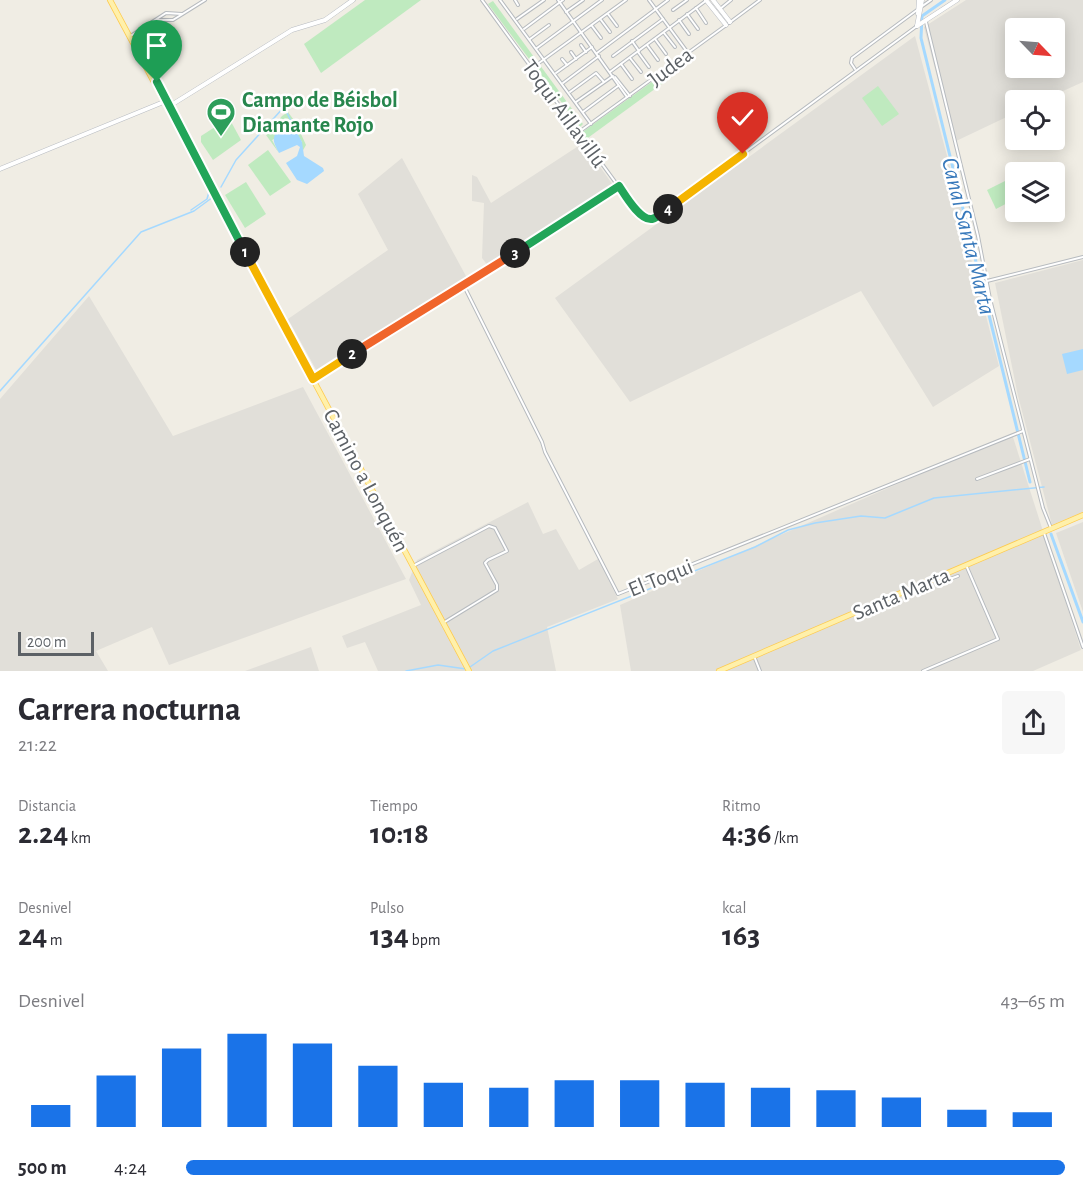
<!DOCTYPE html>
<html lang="es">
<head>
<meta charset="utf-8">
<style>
	body { margin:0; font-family:"Alegreya Sans",sans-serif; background:#f7f7f7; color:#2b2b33; height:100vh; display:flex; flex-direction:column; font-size:22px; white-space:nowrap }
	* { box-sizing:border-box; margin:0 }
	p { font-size:20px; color:#7c7c81 }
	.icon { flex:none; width:33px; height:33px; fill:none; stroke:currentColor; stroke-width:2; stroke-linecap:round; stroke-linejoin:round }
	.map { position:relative; height:671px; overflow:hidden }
	.side { display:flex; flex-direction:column; background:#fff; flex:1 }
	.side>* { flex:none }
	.needle { width:39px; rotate:115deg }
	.fabs { position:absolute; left:1005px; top:18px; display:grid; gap:12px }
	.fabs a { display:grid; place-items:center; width:60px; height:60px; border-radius:6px; background:#fff; box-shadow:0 3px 15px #0003; font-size:30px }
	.scale { position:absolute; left:18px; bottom:15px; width:76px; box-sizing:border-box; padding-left:6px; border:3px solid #5c6166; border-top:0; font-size:16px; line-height:21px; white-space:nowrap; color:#5c6166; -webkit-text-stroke:4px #fff; paint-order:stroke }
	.pin { position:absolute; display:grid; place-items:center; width:51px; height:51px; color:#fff; margin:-62px -26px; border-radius:50% 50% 50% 0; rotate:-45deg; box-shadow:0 0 6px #0007 }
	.pin .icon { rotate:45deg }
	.km { position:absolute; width:30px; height:30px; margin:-15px; border-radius:50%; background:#222; color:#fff; font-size:16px; line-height:30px; text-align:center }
	.round { display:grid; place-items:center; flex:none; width:63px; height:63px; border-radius:6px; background:#f7f7f7 }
	.summary { display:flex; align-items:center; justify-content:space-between; height:102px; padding:0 18px }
	h1 { font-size:33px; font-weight:700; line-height:45px }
	.figures { display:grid; grid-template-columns:repeat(3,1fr); gap:9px; height:102px; padding:6px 18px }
	.figures div { display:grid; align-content:center }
	.figures b { font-size:30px; font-weight:700 }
	.figures small { font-size:16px; font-weight:400 }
	.figures p { font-size:16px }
	.chart { height:168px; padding:12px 18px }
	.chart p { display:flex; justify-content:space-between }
	.chart svg { width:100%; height:108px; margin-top:6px; stroke:#1a73e8; stroke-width:6 }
	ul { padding:0 18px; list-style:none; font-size:20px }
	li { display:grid; grid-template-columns:96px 72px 1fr; align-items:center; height:45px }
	li i { height:15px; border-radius:8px; background:#1a73e8 }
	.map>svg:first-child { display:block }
	.industrial { fill:#e1dfd9; fill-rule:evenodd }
	.green { fill:#bfeabf }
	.water { fill:#a5d9ff }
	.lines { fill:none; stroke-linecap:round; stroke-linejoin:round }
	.stream { stroke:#a5d9ff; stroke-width:1.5 }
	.canal { stroke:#a5d9ff; stroke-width:3 }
	.street-casing { stroke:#b7bbbf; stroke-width:4 }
	.secondary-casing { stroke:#b8bcc2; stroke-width:5 }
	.primary-casing { stroke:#fecb4f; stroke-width:6 }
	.street { stroke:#fff; stroke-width:2 }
	.secondary { stroke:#fff; stroke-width:4 }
	.primary { stroke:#fff0aa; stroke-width:4.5 }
	.split-1-casing { stroke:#fff; stroke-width:12 }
	.split-2-casing { stroke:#fff; stroke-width:12 }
	.split-3-casing { stroke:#fff; stroke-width:12 }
	.split-4-casing { stroke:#fff; stroke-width:12 }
	.split-5-casing { stroke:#fff; stroke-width:12 }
	.split-1 { stroke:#22a559; stroke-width:8 }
	.split-2 { stroke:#f5b400; stroke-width:8 }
	.split-3 { stroke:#f0652b; stroke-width:8 }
	.split-4 { stroke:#22a559; stroke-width:8 }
	.split-5 { stroke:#f5b400; stroke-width:8 }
	.labels { text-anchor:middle; stroke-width:5; stroke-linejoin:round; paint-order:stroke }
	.street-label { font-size:22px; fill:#5c6166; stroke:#fff }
	.leisure-label { font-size:22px; font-weight:bold; fill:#27864d; stroke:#fff; text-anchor:start }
	.water-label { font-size:24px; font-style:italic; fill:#3879bb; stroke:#fff }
</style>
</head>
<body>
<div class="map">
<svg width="1083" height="671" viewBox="0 0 1083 671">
	<rect width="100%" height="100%" fill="#f0ede4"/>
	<g class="industrial">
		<path d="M966 0H1083V82L1043 100H1016L1015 113 954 142 924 27ZM1016 28H1054V68H1016Z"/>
		<polygon points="915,36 969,238 966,239 999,366 933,407 861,291 630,402 555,298"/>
		<polygon points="583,143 613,185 488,266 482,258 484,203 472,201 472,175 477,177 491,203"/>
		<polygon points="402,158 467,278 318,373 288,319 388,250 358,194"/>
		<polygon points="1083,260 1083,512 1052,525 1018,396 995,283"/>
		<polygon points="89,296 173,436 303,387 406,579 169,665 152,627 96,651 108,671 0,671 0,399"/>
		<polygon points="1012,434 1081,650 1033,671 631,671 620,605"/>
		<polygon points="528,502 543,534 556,529 579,570 598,559 618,599 547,627 556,671 378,671 365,642 347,648 342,636 421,605 409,580 417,560"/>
		<polygon points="1083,522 1083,612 1056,533"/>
		<polygon points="311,647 319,671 245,671"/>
	</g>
	<g class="green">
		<polygon points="365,0 421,0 321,73 304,44"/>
		<polygon points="493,1 583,124 580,127 488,4"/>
		<polygon points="660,76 663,83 585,140 581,133"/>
		<polygon points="878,86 899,114 882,126 862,98"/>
		<polygon points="288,112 296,123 306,145 302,152 302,142 293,128 272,140 279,153 266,135 282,116"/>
		<polygon points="229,118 241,140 213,160 201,142 201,136"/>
		<polygon points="268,150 291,182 270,196 248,165"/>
		<polygon points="1015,176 1015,199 996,209 987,190"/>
		<polygon points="246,182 266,214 245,228 225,195"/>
	</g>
	<g class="water">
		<path d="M292 123 302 142 304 156 323 168 324 171 307 184 297 180 286 163 297 156 300 147 297 145 279 153C273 141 271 138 280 128H293Z"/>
		<polygon points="1083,349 1083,370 1067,374 1062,354"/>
	</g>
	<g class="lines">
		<g class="stream">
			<polyline points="287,113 292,123"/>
			<polyline points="221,187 236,160 284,107 285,109"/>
			<polyline points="191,210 207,199 209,192"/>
			<polyline points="0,391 141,232 194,211 213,197"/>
			<polyline points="470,667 493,651 755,547 788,530 815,523 861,516 885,518 934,498 1044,487"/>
			<polyline points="406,671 438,665 466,669"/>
		</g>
		<g class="canal">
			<polyline points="945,0 922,16 921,38 1030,482"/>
			<polyline points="1051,534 1083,622"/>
		</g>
		<g class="street-casing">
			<g id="street">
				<polyline points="482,0 635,209 650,219 669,208 917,26"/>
				<polyline points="500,0 591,124"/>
				<polyline points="515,0 518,5"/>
				<polyline points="558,0 627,97"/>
				<polyline points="649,0 688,53"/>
				<polyline points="921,7 931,0"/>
				<polyline points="696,8 706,23"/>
				<polyline points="720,9 731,0"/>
				<polyline points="673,10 687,0"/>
				<polyline points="566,12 583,0"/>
				<polyline points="608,14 617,26"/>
				<polyline points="687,14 698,29"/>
				<polyline points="517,19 544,0"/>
				<polyline points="156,20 173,20 205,0"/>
				<polyline points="601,20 610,32"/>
				<polyline points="679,20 689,34"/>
				<polyline points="926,22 978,236 990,299 1043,508 1051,528"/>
				<polyline points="729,23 760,0"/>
				<polyline points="592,26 601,38"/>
				<polyline points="524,29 563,0"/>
				<polyline points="664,33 675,47"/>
				<polyline points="129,37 166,13 182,14"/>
				<polyline points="530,39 549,25"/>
				<polyline points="655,39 666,54"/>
				<polyline points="632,41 639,51"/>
				<polyline points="581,45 586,52"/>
				<polyline points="647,45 658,60"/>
				<polyline points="537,48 602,0"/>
				<polyline points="571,52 576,59"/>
				<polyline points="638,52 649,67"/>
				<polyline points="597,53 668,0"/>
				<polyline points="613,56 663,19"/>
				<polyline points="630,58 641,72"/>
				<polyline points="562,59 567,65"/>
				<polyline points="621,64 632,79"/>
				<polyline points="532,68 626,0"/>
				<polyline points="855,69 851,63 852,58 917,10"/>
				<polyline points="610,72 707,0"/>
				<polyline points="556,73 592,47"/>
				<polyline points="615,77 630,96"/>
				<polyline points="563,83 599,56"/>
				<polyline points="570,92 596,73 604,82"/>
				<polyline points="576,102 613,76"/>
				<polyline points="583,112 618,86"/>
				<polyline points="579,132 725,26"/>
				<polyline points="987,281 1083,257"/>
				<polyline points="463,284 542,442 545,452 618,594 1023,431"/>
				<polyline points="313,379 618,187"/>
				<polyline points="977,479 1030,459"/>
				<polyline points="1044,533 1083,647"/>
				<polyline points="413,566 489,526 495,528 507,551 488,560 485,563 497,585 497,590 443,623"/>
				<polyline points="942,582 958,576"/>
				<polyline points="754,656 760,671"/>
				<polyline points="923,671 998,639 966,565"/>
			</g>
		</g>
		<g class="secondary-casing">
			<g id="secondary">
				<polyline points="706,0 726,25"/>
				<polyline points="713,0 730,22"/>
				<polyline points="918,14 919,0"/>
				<polyline points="917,26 957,0"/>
				<polyline points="917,26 922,0"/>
				<polyline points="168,107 292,30 325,20 353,0"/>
				<polyline points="0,169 166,101"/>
			</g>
		</g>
		<g class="primary-casing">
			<g id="primary">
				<polyline points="110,0 469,671"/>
				<polyline points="158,84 176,119"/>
				<polyline points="719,671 1083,515"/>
			</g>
		</g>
		<use href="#street" class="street"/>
		<use href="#secondary" class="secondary"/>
		<use href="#primary" class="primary"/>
	</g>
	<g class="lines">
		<g class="split-1-casing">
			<polyline id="split-1" points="157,82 245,252"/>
		</g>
		<g class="split-2-casing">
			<polyline id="split-2" points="245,252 313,379 352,354"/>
		</g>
		<g class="split-3-casing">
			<polyline id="split-3" points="352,354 515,253"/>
		</g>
		<g class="split-4-casing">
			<path id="split-4" d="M515 253 619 186C625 195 640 221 652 219 657 218 664 212 668 209"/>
		</g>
		<g class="split-5-casing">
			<polyline id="split-5" points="668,209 743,154"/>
		</g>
		<use href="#split-1" class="split-1"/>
		<use href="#split-2" class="split-2"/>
		<use href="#split-3" class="split-3"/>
		<use href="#split-4" class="split-4"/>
		<use href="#split-5" class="split-5"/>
	</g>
	<defs>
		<g id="stadium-pin" transform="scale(1.5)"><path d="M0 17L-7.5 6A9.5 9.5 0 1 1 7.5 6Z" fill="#2e9e5b" stroke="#fff"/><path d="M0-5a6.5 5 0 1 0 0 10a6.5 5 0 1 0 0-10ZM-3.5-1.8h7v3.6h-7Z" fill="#fff"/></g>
	</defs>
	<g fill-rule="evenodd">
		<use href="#stadium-pin" x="221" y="112"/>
	</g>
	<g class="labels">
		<g class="street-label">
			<text transform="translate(670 66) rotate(-37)" y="8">Judea</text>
			<text transform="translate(565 113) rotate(54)" y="8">Toqui Aillavillú</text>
			<text transform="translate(367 480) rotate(62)" y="8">Camino a Lonquén</text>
			<text transform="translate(660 577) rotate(-22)" y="8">El Toqui</text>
			<text transform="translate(901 593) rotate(-23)" y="8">Santa Marta</text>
		</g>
		<g class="leisure-label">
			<text x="242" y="107">Campo de Béisbol<tspan x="242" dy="25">Diamante Rojo</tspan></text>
		</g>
		<g class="water-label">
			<text transform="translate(969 236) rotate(76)" y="8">Canal Santa Marta</text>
		</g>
	</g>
</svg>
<div class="fabs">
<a><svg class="needle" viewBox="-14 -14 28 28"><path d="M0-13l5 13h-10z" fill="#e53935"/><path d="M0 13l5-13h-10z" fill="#7c7c81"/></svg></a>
<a><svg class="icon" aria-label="locate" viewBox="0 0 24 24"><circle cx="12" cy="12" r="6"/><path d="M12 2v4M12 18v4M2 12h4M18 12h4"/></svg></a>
<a><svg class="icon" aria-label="layers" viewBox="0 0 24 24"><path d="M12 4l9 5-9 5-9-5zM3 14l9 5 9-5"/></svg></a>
</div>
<div class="scale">200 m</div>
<div class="pin" style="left:157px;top:82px;background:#1e9e55"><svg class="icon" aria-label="arrive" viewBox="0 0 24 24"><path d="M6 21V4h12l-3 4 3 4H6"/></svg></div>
<div class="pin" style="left:743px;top:154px;background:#d93025"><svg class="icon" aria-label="check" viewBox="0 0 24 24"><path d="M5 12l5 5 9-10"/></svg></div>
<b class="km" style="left:245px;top:252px">1</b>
<b class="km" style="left:352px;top:354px">2</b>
<b class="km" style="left:515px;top:253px">3</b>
<b class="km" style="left:668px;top:209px">4</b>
</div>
<section class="side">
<div class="summary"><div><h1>Carrera nocturna</h1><p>21:22</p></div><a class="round"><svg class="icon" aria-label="share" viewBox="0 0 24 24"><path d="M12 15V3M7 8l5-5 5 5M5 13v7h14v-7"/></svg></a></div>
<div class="figures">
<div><p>Distancia</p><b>2.24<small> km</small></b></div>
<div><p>Tiempo</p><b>10:18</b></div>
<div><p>Ritmo</p><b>4:36<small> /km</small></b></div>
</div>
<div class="figures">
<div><p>Desnivel</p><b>24<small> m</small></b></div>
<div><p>Pulso</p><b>134<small> bpm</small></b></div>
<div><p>kcal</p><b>163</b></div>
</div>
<div class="chart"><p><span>Desnivel</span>43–65 m</p>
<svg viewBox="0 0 160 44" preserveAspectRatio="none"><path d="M5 44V35M15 44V23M25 44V12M35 44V6M45 44V10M55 44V19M65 44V26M75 44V28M85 44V25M95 44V25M105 44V26M115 44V28M125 44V29M135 44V32M145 44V37M155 44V38"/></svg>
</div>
<ul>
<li><b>500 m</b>4:24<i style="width:100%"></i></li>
</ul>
</section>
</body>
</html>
